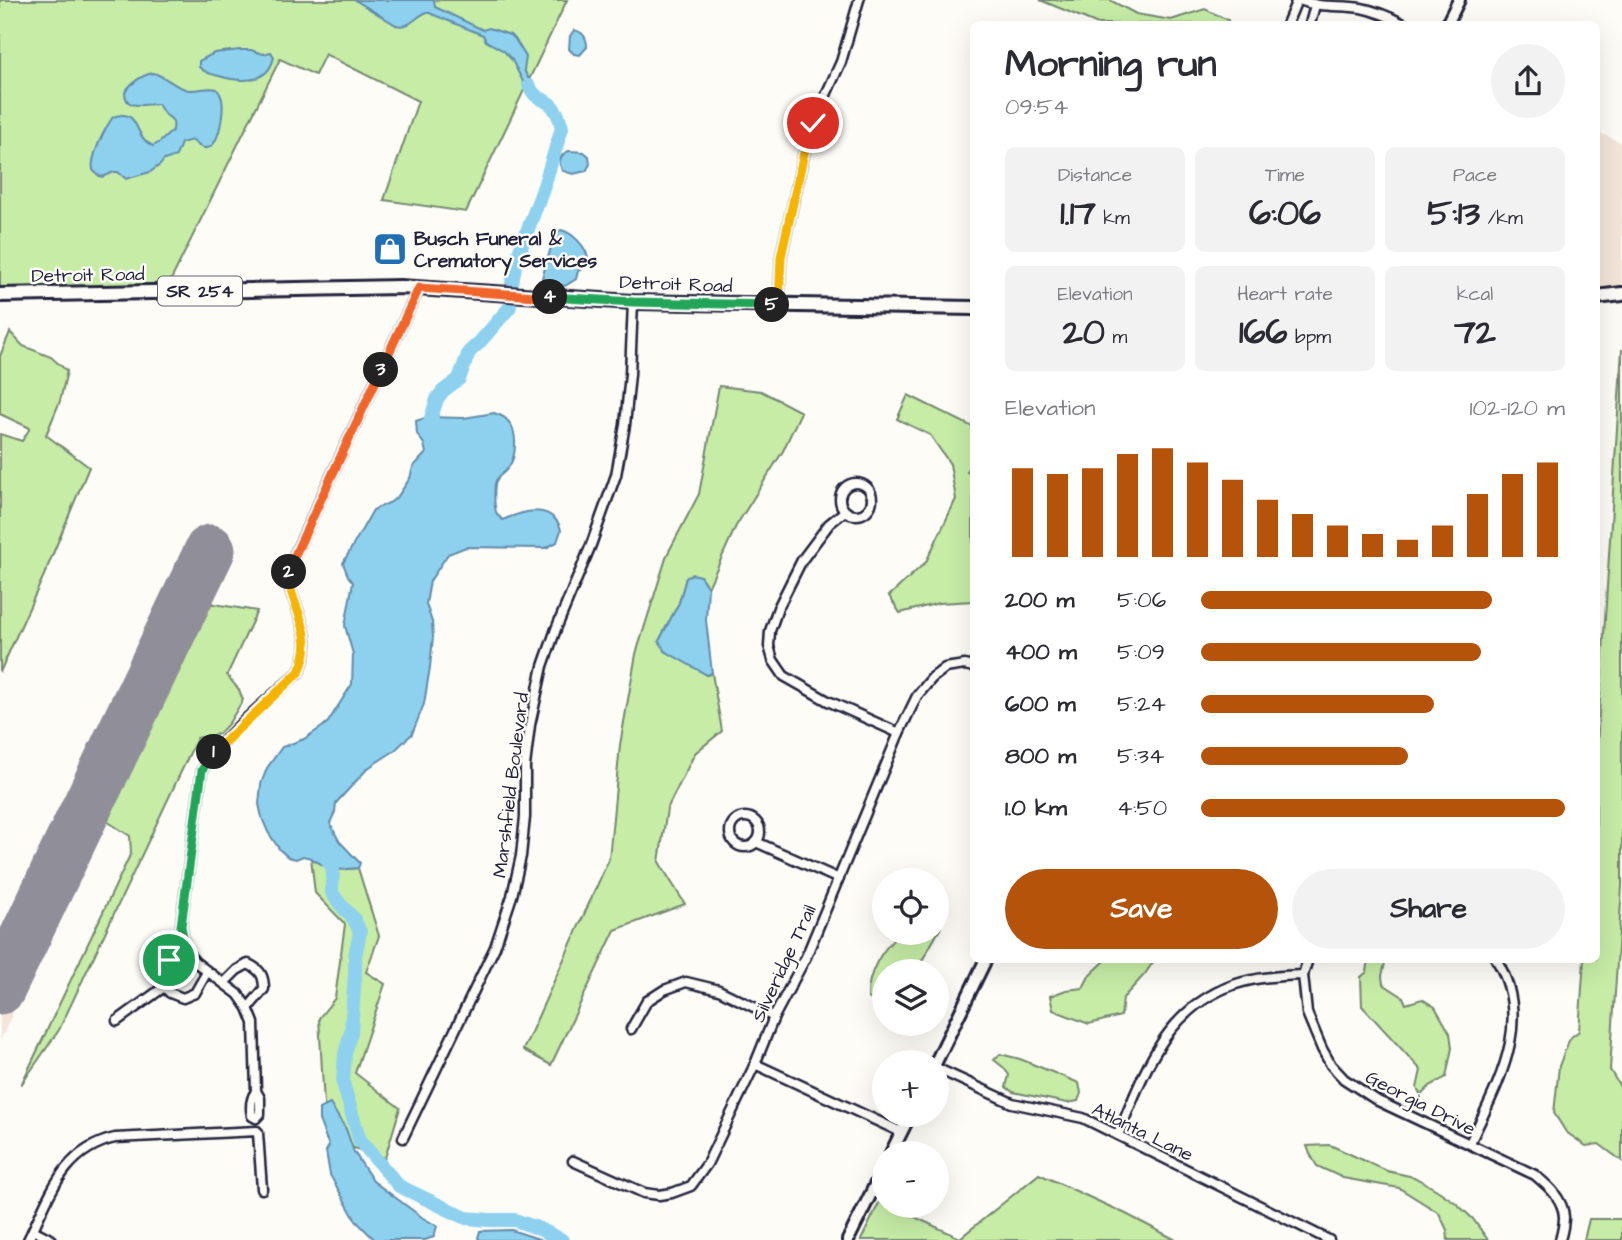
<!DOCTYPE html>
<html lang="en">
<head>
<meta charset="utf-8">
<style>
	body { margin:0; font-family:"Architects Daughter",sans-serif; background:#f2f2f3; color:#2b2b33; height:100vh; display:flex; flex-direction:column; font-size:26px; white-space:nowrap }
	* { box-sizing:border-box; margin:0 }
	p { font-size:23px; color:#7c7c81 }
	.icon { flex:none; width:38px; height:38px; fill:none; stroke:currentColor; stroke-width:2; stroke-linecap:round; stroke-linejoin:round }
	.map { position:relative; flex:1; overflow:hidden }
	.drawer { position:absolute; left:970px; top:21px; width:630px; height:942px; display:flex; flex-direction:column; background:#fff; border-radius:10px; box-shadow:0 7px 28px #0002 }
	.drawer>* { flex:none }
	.controls { position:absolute; left:872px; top:868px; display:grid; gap:14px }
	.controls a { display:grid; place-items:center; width:77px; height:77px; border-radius:50%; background:#fff; box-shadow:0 7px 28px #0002; font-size:35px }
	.pin { position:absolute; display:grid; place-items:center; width:60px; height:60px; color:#fff; margin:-30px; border:4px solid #fff; border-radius:50%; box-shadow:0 2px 7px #0007 }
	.km { position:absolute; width:35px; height:35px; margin:-18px; border-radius:50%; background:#222; color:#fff; font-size:19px; line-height:35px; text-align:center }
	.round { display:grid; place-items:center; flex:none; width:74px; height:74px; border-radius:37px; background:#f2f2f3 }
	.overview { display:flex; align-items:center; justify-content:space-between; height:119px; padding:0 35px }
	h1 { font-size:38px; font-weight:800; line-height:52px }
	.figures { display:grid; grid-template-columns:repeat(3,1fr); gap:10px; height:119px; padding:7px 35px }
	.figures div { display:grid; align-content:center; border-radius:10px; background:#f2f2f3; text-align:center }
	.figures b { font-size:35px; font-weight:800 }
	.figures small { font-size:19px; font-weight:400 }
	.figures p { font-size:19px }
	.chart { height:196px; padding:14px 35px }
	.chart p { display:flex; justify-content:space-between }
	.chart svg { width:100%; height:126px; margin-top:7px; stroke:#b45309; stroke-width:6 }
	.action { display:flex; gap:14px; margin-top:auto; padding:14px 35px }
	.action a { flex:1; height:80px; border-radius:42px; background:#b45309; color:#fff; font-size:28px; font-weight:800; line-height:80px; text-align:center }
	.action a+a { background:#f2f2f3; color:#2b2b33 }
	ul { padding:0 35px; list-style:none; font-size:23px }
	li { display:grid; grid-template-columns:112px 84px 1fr; align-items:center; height:52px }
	li i { height:18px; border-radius:9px; background:#b45309 }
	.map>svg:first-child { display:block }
	.built { fill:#f4e5d9 }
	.green { fill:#c6eca6; stroke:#748770; stroke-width:2 }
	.water { fill:#8dd1ef; stroke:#628ba7; stroke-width:2 }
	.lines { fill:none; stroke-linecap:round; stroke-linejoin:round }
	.river { stroke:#8dd1ef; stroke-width:14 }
	.runway { stroke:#908f99; stroke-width:51 }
	.street-casing { stroke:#22223b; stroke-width:13 }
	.secondary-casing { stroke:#22223b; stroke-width:16 }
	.primary-casing { stroke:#22223b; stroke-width:18 }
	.street { stroke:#fdfcf7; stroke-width:8 }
	.secondary { stroke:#fdfcf7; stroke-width:10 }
	.primary { stroke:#fdfcf7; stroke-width:12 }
	.split-1-casing { stroke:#fff; stroke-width:14 }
	.split-2-casing { stroke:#fff; stroke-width:14 }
	.split-3-casing { stroke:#fff; stroke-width:14 }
	.split-4-casing { stroke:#fff; stroke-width:14 }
	.split-5-casing { stroke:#fff; stroke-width:14 }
	.split-6-casing { stroke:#fff; stroke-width:14 }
	.split-1 { stroke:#22a559; stroke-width:9 }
	.split-2 { stroke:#f5b400; stroke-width:9 }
	.split-3 { stroke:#f0652b; stroke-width:9 }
	.split-4 { stroke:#f0652b; stroke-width:9 }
	.split-5 { stroke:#22a559; stroke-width:9 }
	.split-6 { stroke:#f5b400; stroke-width:9 }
	.labels { text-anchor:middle; stroke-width:5; stroke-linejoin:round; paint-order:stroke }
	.shield { fill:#fdfcf7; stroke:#646373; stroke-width:2 }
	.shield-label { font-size:18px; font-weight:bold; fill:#22223b }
	.poi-label { font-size:19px; font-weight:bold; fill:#22223b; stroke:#fdfcf7; text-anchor:start }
	.street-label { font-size:19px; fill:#22223b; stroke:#fdfcf7 }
</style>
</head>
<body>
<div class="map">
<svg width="1622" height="1240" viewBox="0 0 1622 1240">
	<rect width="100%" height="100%" fill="#fdfcf7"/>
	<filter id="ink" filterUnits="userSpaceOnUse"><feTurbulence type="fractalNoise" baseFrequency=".0143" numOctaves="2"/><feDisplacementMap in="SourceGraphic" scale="14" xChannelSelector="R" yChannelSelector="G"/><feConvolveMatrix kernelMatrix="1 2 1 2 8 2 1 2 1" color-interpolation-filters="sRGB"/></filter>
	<g filter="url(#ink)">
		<g class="built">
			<polygon points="1596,131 1622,143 1622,291 1596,293"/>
			<polygon points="192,530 230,538 0,1041 0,936"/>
		</g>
		<g class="green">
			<polygon points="0,0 567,0 466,212 384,200 418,101 325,54 315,75 280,59 168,286 0,289"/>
			<polygon points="1040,0 1110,0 1136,14 1171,20 1205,9 1228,20 1227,24 1098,24"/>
			<polygon points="10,332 23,346 51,357 67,371 60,401 46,435 89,467 45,573 0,672 0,434 22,441 30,428 0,414 0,356"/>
			<polygon points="1622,349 1622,886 1610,1070 1622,1090 1622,1161 1599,1144 1586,1146 1566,1132 1554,1113 1559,1066 1570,1038 1579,1031 1584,959 1596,959 1596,761"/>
			<polygon points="719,386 761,391 801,412 783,451 736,526 708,588 700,576 686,578 679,603 659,641 707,675 712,673 722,731 695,753 667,809 659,862 685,904 615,930 551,1065 523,1050 609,859 620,745 636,654 667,555 699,494"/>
			<polygon points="908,395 973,427 973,459 967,472 973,475 973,601 939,603 900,613 889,596 926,562 956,499 950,464 930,435 897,419"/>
			<polygon points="208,603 257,611 227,675 239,690 243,700 229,723 219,734 197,738 59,1030 21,1085 131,853 130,836 105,820"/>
			<path d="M311 858C332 871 334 871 358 868L379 936 366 972 385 984 355 1073 400 1108 385 1158 326 1139 319 1018 335 998 345 924 315 893Z"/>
			<path d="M936 913 943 917 940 929 916 971H884V1000L878 1002 868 998C867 973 882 948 901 933H936Z"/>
			<polygon points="1107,959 1155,959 1145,974 1123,998 1121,1016 1089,1024 1053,1010 1050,996 1066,990 1083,988 1089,976"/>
			<polygon points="1369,959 1380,959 1385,963 1382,976 1383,984 1403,997 1406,1004 1422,999 1435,1007 1450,1033 1452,1048 1446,1077 1430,1086 1421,1095 1417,1088 1421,1070 1362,1006 1361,977 1367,972"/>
			<polygon points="1000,1054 1020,1059 1079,1083 1081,1093 1078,1101 1067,1103 1013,1092 1006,1087 1009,1075 1003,1067 994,1060"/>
			<polygon points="1330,1145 1387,1171 1414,1177 1437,1190 1456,1203 1473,1219 1488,1240 1448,1240 1447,1230 1439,1213 1399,1188 1343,1178 1317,1166 1310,1154 1307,1146"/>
			<polygon points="1039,1174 1126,1214 1176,1240 861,1240 880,1201 884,1202 884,1206 891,1206 960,1238"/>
			<polygon points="1589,1219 1622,1219 1622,1240 1584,1240"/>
		</g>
		<g class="water">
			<path d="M355 0H434L435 7 483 30 489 28 510 35 515 39 526 57 524 70 535 91 542 97 536 101 531 97 512 60 504 51 486 41 483 35 427 12C416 16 410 29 396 25Z"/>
			<path d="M574 30C584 32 587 38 587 47L580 55 574 54 569 49 570 36Z"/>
			<path d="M240 50H251L263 54 271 52 274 57C268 85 239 82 219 76 211 74 205 73 199 67V61L214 53Z"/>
			<path d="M153 73C166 76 175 88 189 90 199 91 208 86 217 89 220 93 221 95 222 99 224 110 220 146 207 148 201 149 196 144 192 140L181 143 176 156 164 160 160 165 150 172 126 179 118 172H114C103 176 103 181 93 170 90 157 105 128 113 117 141 107 132 137 153 146L160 142 173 130C175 116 169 120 163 112 161 110 160 106 158 104 146 103 125 112 125 92 131 83 142 75 153 73Z"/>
			<path d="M569 151 584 152 589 156 590 164 586 171 573 174 563 171C557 163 560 154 569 151Z"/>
			<path d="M561 230C572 232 585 246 588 257L584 268 578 271 576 279 565 286 546 281 542 278 554 237 556 233Z"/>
			<path d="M494 413C499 415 504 416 508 421 518 432 517 456 508 468 504 474 496 476 495 484 494 491 494 505 496 512 497 514 501 519 503 520 518 513 542 504 556 520 559 523 560 527 561 530L557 542 546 548 466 547 448 554 430 581 426 604 432 622 433 637 430 667 424 704 412 734 394 751 368 768 336 803 335 812 330 823 339 841 360 863 358 868 337 870 328 868 311 858 303 856 296 859 288 857 280 850 268 832 262 818 259 804 261 784 267 768 282 747 304 739 322 727 328 722 352 684 353 654 345 626 353 582 348 576 343 563 373 510 391 502 398 496 410 478 413 467 426 453 424 444 417 434 416 421 428 417 464 418Z"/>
			<polygon points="692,574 700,576 708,588 706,620 712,673 707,675 665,651 659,641 679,603 686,578"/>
			<polygon points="330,1104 346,1129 354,1152 373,1181 423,1218 437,1226 434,1237 425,1240 375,1240 356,1221 330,1175 326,1151 329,1146 319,1120 319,1109"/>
			<polygon points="511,1230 542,1240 480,1240 478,1238 480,1231"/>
		</g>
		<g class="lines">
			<g class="river">
				<path d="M512 283 516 261 543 189 562 128C560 119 556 107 547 102 537 96 535 97 529 86"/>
				<polyline points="438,432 431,418 437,399 443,391 459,379 469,352 479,343 510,307"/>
				<polyline points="324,854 333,869 332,893 340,904 354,919 360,932 355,956 355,974 351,1032 345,1054 343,1083 360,1141 399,1186 466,1218 490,1220 515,1220 540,1229 562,1240"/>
			</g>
			<polyline class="runway" points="0,989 210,550"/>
			<g class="street-casing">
				<g id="street">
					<path d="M1299 0C1319 8 1340 5 1361 8 1377 11 1390 17 1404 24"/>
					<polyline points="1287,24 1297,0"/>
					<polyline points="1310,24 1315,5"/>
					<polyline points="779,305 781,257 807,140 813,123 841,62 859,0"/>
					<circle cx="856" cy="499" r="16"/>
					<polyline points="845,511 829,524 802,560 778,608 770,631 769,646 773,660 784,676 828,701 899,733"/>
					<circle cx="745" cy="832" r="15"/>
					<polyline points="756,842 839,879"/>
					<path d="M185 950C168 960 162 962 159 982L170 993 183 998 195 993 207 972"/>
					<path d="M1308 959 1303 975 1307 1013 1322 1049 1331 1065 1344 1079 1378 1101 1535 1175C1548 1186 1563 1198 1564 1217 1564 1224 1562 1233 1560 1240"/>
					<path d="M224 983 237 970 248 964C261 970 264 976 264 989L248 1008"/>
					<polyline points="117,1021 164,987"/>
					<polyline points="631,1029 647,1001 664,990 686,982 719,990 774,1017"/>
					<polyline points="755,1064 901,1132"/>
					<polyline points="936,1068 1012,1103 1083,1118 1329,1240"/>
					<path d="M256 1091C251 1098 250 1107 252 1116L256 1118"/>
					<path d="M256 1118 260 1114V1098L256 1091 254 1023 248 1008 238 994 195 962 185 950 181 925 202 770C225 733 267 701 299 672 313 642 303 626 293 597 291 591 288 582 288 576 288 569 293 561 295 554L419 288"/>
					<path d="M1118 1135C1144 1073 1164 1010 1233 985 1256 977 1280 976 1303 975"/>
					<polyline points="403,1138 495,947 512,896 521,856 525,817 525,766 530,725 543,666 556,629 591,545 616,475 625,425 630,374 633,302"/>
					<path d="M1470 1143C1497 1085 1535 1022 1496 959"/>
					<polyline points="573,1161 644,1193 659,1195 672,1193 691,1186 707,1164 755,1064 774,1017 806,957 899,733 917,696 932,678 945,668 965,665 973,667"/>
					<polyline points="33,1230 52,1240"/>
					<path d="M28 1240C50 1196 62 1150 115 1138L257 1131 258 1133 262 1189"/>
				</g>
			</g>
			<g class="secondary-casing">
				<g id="secondary">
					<polyline points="1447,24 1459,0"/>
					<polyline points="936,1062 986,959"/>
					<polyline points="891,1153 910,1115"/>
					<polyline points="848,1240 884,1167"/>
				</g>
			</g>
			<g class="primary-casing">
				<g id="primary">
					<polyline points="0,295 400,287 633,302 973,308"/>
					<polyline points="1596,297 1622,294"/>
				</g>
			</g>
			<use href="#street" class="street"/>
			<use href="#secondary" class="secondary"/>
			<use href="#primary" class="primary"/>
		</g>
	</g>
	<g class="lines" filter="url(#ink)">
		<g class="split-1-casing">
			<polyline id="split-1" points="169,960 185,950 181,926 202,770 214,752"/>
		</g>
		<g class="split-2-casing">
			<path id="split-2" d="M214 752 299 672C312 644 304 627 294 600 291 591 288 581 289 572"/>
		</g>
		<g class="split-3-casing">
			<polyline id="split-3" points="289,572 295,555 381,370"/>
		</g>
		<g class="split-4-casing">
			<polyline id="split-4" points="381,370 419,288 550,297"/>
		</g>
		<g class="split-5-casing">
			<polyline id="split-5" points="550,297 633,302 772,305"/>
		</g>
		<g class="split-6-casing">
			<polyline id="split-6" points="772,305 779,305 781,257 804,153 813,123"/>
		</g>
		<use href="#split-1" class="split-1"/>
		<use href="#split-2" class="split-2"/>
		<use href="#split-3" class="split-3"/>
		<use href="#split-4" class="split-4"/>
		<use href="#split-5" class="split-5"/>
		<use href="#split-6" class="split-6"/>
	</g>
	<defs>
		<g id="shop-square" transform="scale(1.75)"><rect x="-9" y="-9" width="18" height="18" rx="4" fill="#1f6fb2" stroke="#fdfcf7"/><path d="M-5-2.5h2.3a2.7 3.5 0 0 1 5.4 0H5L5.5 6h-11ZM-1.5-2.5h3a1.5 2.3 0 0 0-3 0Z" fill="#fff"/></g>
	</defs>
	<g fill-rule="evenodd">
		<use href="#shop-square" x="390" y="249"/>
	</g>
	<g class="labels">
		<rect class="shield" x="158" y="276.5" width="84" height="29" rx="5"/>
		<g class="shield-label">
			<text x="200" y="297">SR 254</text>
		</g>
		<g class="poi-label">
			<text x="414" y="245">Busch Funeral &amp;<tspan x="414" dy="22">Crematory Services</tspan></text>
		</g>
		<g class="street-label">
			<text transform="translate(88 274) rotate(-1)" y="7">Detroit Road</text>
			<text transform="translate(676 283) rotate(2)" y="7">Detroit Road</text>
			<text transform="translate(510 785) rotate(-83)" y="7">Marshfield Boulevard</text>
			<text transform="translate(783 963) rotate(-65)" y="7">Silveridge Trail</text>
			<text transform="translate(1421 1102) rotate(27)" y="7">Georgia Drive</text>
			<text transform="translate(1143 1131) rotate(26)" y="7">Atlanta Lane</text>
		</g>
	</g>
</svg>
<div class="controls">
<a><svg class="icon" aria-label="locate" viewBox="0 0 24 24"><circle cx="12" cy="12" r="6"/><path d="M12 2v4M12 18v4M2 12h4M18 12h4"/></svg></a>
<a><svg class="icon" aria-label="layers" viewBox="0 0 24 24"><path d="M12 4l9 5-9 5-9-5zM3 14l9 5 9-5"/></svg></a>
<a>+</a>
<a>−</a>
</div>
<div class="pin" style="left:169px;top:960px;background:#1e9e55"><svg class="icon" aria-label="arrive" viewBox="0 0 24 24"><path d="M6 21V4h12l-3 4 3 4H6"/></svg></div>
<div class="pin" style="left:813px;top:123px;background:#d93025"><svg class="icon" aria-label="check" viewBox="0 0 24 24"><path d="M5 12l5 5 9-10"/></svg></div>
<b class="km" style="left:214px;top:752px">1</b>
<b class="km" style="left:289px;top:572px">2</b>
<b class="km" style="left:381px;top:370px">3</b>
<b class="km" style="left:550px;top:297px">4</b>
<b class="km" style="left:772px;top:305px">5</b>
<section class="drawer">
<div class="overview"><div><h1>Morning run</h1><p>09:54</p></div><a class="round"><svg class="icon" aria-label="share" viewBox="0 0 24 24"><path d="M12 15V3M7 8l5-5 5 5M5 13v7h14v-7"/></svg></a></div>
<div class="figures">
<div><p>Distance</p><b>1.17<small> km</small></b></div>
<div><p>Time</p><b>6:06</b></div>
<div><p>Pace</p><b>5:13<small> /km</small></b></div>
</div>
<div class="figures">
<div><p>Elevation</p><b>20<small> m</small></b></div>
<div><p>Heart rate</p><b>166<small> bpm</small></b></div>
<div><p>kcal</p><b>72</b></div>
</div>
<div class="chart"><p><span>Elevation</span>102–120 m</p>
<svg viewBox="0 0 160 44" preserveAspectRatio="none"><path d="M5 44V13M15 44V15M25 44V13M35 44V8M45 44V6M55 44V11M65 44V17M75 44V24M85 44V29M95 44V33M105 44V36M115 44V38M125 44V33M135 44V22M145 44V15M155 44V11"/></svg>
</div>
<ul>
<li><b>200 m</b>5:06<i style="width:80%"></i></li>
<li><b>400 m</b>5:09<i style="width:77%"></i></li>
<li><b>600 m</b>5:24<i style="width:64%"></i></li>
<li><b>800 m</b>5:34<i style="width:57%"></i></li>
<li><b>1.0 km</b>4:50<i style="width:100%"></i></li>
</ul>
<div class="action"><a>Save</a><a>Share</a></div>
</section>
</div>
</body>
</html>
